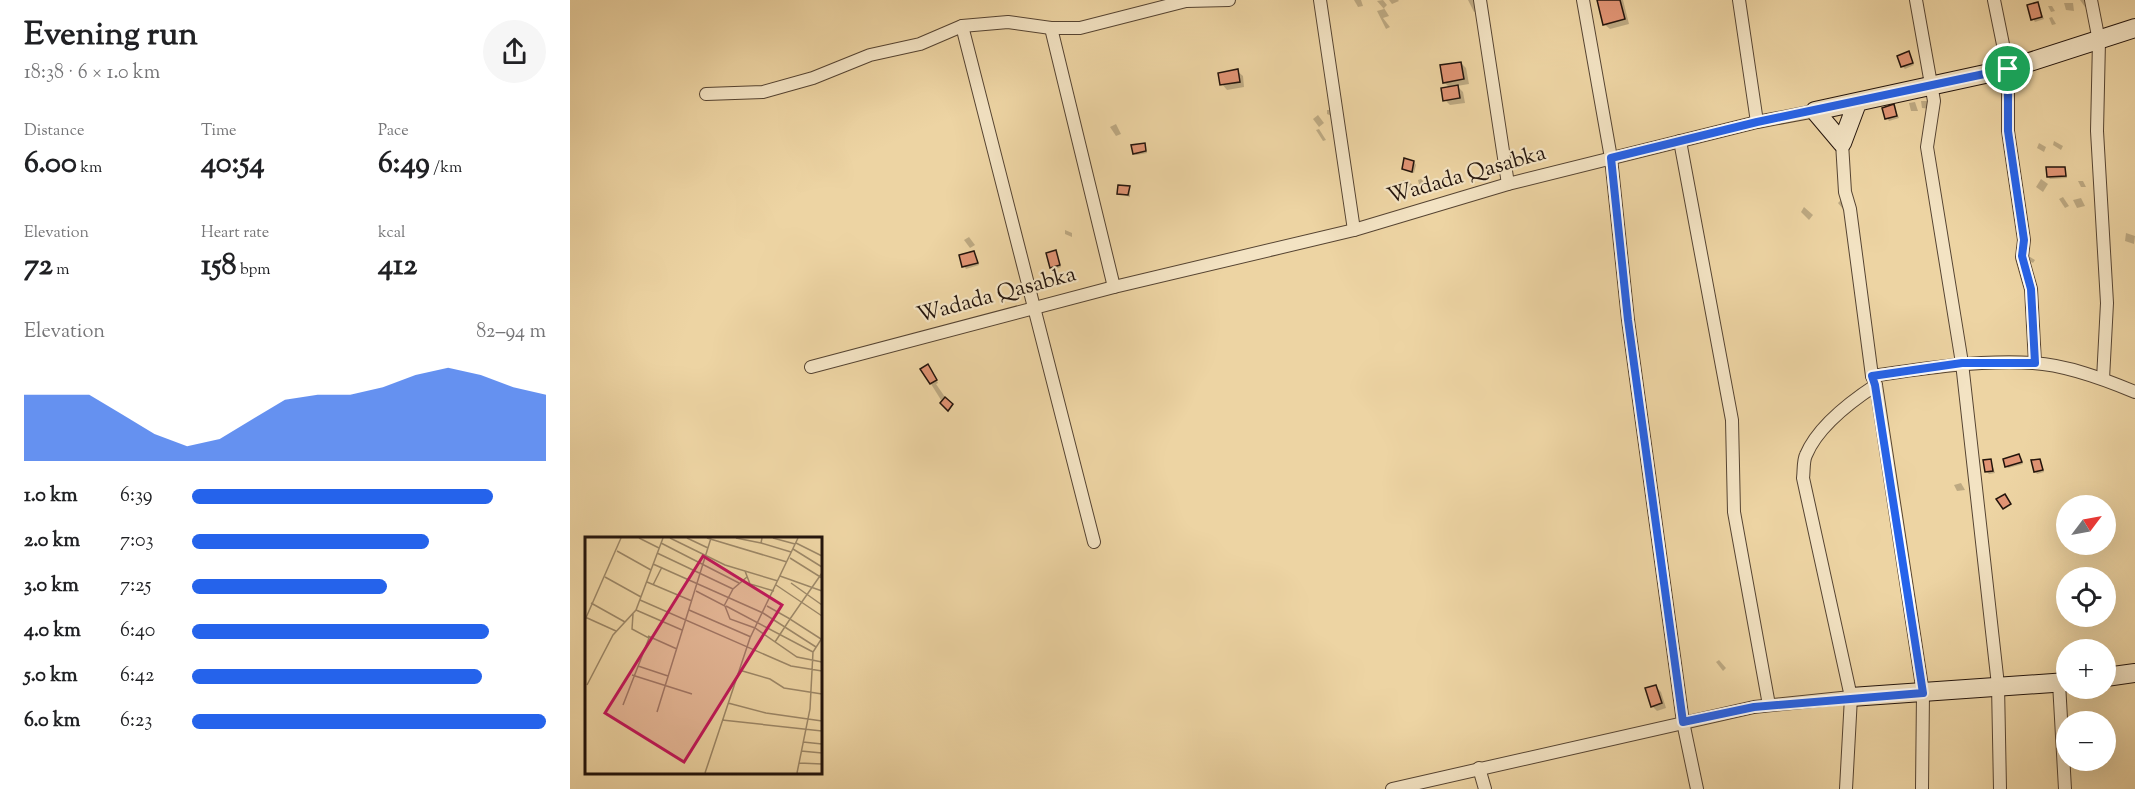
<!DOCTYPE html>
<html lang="en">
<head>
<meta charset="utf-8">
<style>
	body { margin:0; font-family:"Sorts Mill Goudy",serif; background:#f6f6f6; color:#202124; height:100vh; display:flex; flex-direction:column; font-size:22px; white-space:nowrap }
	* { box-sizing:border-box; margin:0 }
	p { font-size:20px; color:#757577 }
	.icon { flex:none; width:33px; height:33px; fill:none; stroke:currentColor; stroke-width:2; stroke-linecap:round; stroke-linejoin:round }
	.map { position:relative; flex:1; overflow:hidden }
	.drawer { display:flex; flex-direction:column; background:#fff; width:570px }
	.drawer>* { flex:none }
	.needle { width:39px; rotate:58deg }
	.controls { position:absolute; left:1486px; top:495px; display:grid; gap:12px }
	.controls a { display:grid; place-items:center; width:60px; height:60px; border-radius:50%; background:#fff; box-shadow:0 6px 24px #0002; font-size:30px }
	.pin { position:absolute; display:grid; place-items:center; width:51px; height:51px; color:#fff; margin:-26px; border:3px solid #fff; border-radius:50%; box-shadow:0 2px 6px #0007 }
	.round { display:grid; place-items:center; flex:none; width:63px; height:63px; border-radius:32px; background:#f6f6f6 }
	.summary { display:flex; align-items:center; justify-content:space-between; height:102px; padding:0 24px }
	h1 { font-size:33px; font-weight:700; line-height:45px }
	.stats { display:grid; grid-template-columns:repeat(3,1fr); gap:9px; height:102px; padding:6px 24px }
	.stats div { display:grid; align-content:center }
	.stats b { font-size:30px; font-weight:700 }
	.stats small { font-size:16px; font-weight:400 }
	.stats p { font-size:16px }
	.chart { height:168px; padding:12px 24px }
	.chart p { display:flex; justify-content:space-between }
	.chart svg { width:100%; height:108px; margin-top:6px; fill:#2563eb; opacity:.7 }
	ul { padding:0 24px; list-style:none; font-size:20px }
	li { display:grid; grid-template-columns:96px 72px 1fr; align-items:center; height:45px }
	li i { height:15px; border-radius:8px; background:#2563eb }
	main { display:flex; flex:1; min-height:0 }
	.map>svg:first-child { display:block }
	.shadow { fill:#0003 }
	.building { fill:#e19474; stroke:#23140c; stroke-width:1.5 }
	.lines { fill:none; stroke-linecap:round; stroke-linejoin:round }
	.street-casing { stroke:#564432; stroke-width:14 }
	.secondary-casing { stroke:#23140c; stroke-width:20 }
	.street { stroke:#f3e3c3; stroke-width:12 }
	.secondary { stroke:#f3e3c3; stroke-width:18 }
	.route-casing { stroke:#fff; stroke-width:12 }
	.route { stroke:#2563eb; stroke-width:8 }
	.labels { text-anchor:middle; stroke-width:4.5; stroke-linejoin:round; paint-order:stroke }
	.street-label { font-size:22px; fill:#23140c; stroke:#f3e3c3 }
	.inset-road { fill:none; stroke:#9c8767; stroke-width:1.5 }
	.view { fill:#c2185b; fill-opacity:0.15; stroke:#c2185b; stroke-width:3 }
	.inset-edge { fill:none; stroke:#23140c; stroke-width:3 }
</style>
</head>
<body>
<main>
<section class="drawer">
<div class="summary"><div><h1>Evening run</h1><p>18:38 · 6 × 1.0 km</p></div><a class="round"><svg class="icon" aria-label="share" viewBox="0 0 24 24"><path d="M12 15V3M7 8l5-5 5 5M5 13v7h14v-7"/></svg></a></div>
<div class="stats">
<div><p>Distance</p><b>6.00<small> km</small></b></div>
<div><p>Time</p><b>40:54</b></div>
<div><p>Pace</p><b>6:49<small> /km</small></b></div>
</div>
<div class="stats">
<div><p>Elevation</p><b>72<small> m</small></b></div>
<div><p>Heart rate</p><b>158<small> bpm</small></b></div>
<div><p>kcal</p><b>412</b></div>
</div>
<div class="chart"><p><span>Elevation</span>82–94 m</p>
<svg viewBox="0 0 160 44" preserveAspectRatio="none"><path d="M0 44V17L10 17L20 17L30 25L40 33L50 38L60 35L70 27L80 19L90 17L100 17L110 14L120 9L130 6L140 9L150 14L160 17V44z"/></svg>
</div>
<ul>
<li><b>1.0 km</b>6:39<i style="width:85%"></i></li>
<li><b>2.0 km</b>7:03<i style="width:67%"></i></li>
<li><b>3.0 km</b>7:25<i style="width:55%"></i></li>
<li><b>4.0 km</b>6:40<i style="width:84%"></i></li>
<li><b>5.0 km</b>6:42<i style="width:82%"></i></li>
<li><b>6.0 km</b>6:23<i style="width:100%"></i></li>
</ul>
</section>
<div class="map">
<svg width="1565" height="789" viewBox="0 0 1565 789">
	<rect width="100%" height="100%" fill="#edd4a3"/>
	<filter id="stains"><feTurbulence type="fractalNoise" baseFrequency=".00333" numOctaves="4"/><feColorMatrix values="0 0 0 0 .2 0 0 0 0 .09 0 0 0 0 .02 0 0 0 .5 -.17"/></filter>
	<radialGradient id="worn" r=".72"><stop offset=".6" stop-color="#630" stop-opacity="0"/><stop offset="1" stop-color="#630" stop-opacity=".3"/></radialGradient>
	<g class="shadow">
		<polygon points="784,0 791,0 793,6 788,7"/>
		<polygon points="813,0 817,5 814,8 819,16 813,18 820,27 816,29 807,11 814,9 807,1"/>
		<polygon points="819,0 828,0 829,1 822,4"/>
		<polygon points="898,0 906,0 910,9 904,12"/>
		<polygon points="1028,0 1053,0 1059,24 1040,29 1034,24"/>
		<polygon points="1510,0 1517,0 1520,5 1515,7"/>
		<polygon points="1494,3 1503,3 1504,11 1496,10"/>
		<polygon points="1468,4 1474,19 1465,22 1463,19"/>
		<polygon points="1478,6 1482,6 1485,11 1481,12"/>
		<polygon points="1482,17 1486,24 1482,25 1479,18"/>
		<polygon points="1338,53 1344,65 1335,69 1332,66"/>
		<polygon points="891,63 896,68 899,84 887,86 893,92 895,103 880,105 875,100 880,88 874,82"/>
		<polygon points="667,71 673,76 674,87 657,90 652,84"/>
		<polygon points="1351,101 1359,101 1361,109 1352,108"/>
		<polygon points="1345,102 1348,111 1341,111 1339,103"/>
		<polygon points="1324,106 1329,118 1319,121 1317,118"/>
		<polygon points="757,110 762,110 764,117 757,114"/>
		<polygon points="748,115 754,123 749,127 743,119"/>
		<polygon points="546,124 551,134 546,136 540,127"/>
		<polygon points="749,129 756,140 753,141 746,130"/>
		<polygon points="1484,141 1493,146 1491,150 1483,145"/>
		<polygon points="1469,143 1476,147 1474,152 1467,148"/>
		<polygon points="574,145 577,153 566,155 564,153"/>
		<polygon points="844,162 846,165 844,173 833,168"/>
		<polygon points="1494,168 1497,178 1480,179 1478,177"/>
		<polygon points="851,179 853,181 854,185 849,184 848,180"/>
		<polygon points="1471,179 1478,184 1473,192 1466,187"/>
		<polygon points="833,180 842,184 841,188 832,184"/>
		<polygon points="1508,181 1513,181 1516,187 1511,187"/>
		<polygon points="559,188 560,197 548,193"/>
		<polygon points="1493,197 1499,206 1495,208 1489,199"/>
		<polygon points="1511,198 1515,206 1507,208 1503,200"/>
		<polygon points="1272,199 1278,205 1273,209 1268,203"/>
		<polygon points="1234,207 1243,215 1239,220 1231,212"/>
		<polygon points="495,230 502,233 502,237 495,234"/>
		<polygon points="1556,233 1565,236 1564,244 1555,241"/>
		<polygon points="399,237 405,245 400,248 394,240"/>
		<polygon points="404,252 409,265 396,269 394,266"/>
		<polygon points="485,252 491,267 483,270 481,267"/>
		<polygon points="1457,255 1465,260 1463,263 1458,260"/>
		<polygon points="360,368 368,383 366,384 375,397 371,400 361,384"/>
		<polygon points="1449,456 1453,464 1438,468 1436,466"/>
		<polygon points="1470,460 1474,472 1467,474 1465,471"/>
		<polygon points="1421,461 1425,473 1419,474 1416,471"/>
		<polygon points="1391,483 1395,490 1387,491 1384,485"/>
		<polygon points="1149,660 1156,668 1153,671 1146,662"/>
		<polygon points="1086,687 1091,692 1096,708 1087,711 1082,706"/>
	</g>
	<g class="building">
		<polygon points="1027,0 1050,0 1055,19 1033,25"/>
		<polygon points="1468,2 1472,17 1461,20 1457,5"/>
		<polygon points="1339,51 1343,63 1331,67 1327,56"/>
		<polygon points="891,62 894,79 873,83 870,65"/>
		<polygon points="668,69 670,82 650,85 648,73"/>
		<polygon points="888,85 890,98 873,101 871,88"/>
		<polygon points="1324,104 1327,116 1315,119 1312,108"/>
		<polygon points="575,143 576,151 563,154 561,145"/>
		<polygon points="834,158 844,161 842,172 832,169"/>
		<polygon points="1476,167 1495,167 1496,176 1477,177"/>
		<polygon points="548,185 560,186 558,195 547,194"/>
		<polygon points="486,250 490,265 480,268 476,253"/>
		<polygon points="404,251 408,263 392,267 389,255"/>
		<polygon points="358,364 367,380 360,384 350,369"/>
		<polygon points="375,397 383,404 378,411 370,403"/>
		<polygon points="1449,454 1452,462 1435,467 1433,459"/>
		<polygon points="1421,459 1423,471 1415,472 1413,460"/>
		<polygon points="1470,459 1473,470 1464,472 1461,460"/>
		<polygon points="1435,494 1441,504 1433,509 1426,499"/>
		<polygon points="1086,685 1092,703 1081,707 1075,688"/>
	</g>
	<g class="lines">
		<g class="street-casing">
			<g id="street">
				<polyline points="750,0 784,230"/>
				<polyline points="910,0 938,184"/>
				<polyline points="1013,0 1041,158 1058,320 1113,722 1127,789"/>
				<polyline points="1169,0 1187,122"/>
				<polyline points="1346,0 1364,101 1357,147 1392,363 1428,685 1430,789"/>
				<polyline points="1424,0 1438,69 1438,131 1454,240 1452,257 1461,289 1465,363"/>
				<polyline points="1521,0 1529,41 1527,131 1537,303 1533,379"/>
				<polyline points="392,26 524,542"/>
				<polyline points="481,28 544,287"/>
				<polyline points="136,94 193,92 243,78 300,55 350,44 392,26 438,22 481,28 510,28 616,1 659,0"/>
				<polyline points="1110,141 1162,420 1164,512 1199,705"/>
				<path d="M1272 143 1275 192 1280 209 1302 376 1306 385C1280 402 1248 426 1236 455 1233 461 1234 471 1233 478L1281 697 1276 789"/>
				<polyline points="241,367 544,287 784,230 938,184 1187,122 1245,111"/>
				<path d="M1302 376C1355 368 1408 360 1463 363 1497 365 1534 379 1565 392"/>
				<polyline points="1306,385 1353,693 1352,789"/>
				<polyline points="1489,683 1495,789"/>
				<polyline points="909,768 915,789"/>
				<polyline points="822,789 1184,707 1281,697"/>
			</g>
		</g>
		<g class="secondary-casing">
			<g id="secondary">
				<polyline points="1287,103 1272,143 1245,111 1438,69 1565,28"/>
				<polyline points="1536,677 1565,673"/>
				<polyline points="1281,697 1497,682"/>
			</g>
		</g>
		<use href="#street" class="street"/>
		<use href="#secondary" class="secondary"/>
	</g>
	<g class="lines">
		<g class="route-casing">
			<polygon id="route" points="1438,69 1438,131 1454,240 1452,256 1461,289 1465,363 1392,363 1302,376 1305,385 1353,693 1184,707 1113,722 1058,320 1041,158 1187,122"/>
		</g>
		<use href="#route" class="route"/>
	</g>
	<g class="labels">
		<g class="street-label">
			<text transform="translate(896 173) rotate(-16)" y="8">Wadada Qasabka</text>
			<text transform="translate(426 293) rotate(-15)" y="8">Wadada Qasabka</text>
		</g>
	</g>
	<g transform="translate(15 537)">
		<rect width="237" height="237" fill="#edd4a3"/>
		<path class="inset-road" d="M54 1 74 11M85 1 140 28 193 44M102 1 123 11M122 1 202 25M151 1 176 6M177 1 176 6 206 15M188 1 210 7M76 6 154 46M211 6 237 19M208 12 237 30M32 14 66 33M72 16 148 52M205 21 237 41M68 27 178 76 231 110M160 34 165 47 189 54M195 39 237 54M20 40 56 60M62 45 107 64M206 46 237 68M68 48 77 30M191 48 237 79M111 54 140 69 145 82 170 91 212 120 237 125M55 63 206 129 237 134M6 66 40 85M139 69 148 52 162 40M141 69 228 115M182 69 205 82 237 36M51 73 97 93M104 73 166 100M0 80 31 94M0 83 36 1M63 99 92 112M190 105 205 82 236 102M53 129 83 139M154 133 185 142 199 151 237 157M47 138 107 157M2 148 28 98 51 73 78 1M143 166 181 176 237 184M38 168 64 101 47 92 48 77M72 175 126 1M137 183 237 194M218 205 237 207M216 214 237 216M214 226 237 227M120 236 165 101 213 1M212 236 225 172 228 115 237 101"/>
		<path class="view" d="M118 19 197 68 99 225 20 176Z"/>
		<rect width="237" height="237" class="inset-edge"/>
	</g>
	<rect width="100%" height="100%" filter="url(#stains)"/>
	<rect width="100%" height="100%" fill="url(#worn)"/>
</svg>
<div class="controls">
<a><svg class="needle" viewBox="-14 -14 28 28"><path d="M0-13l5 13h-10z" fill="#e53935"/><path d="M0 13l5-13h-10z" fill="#757577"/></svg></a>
<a><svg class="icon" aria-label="locate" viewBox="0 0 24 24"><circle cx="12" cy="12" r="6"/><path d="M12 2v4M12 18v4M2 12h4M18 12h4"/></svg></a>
<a>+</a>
<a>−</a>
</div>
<div class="pin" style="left:1438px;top:69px;background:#1e9e55"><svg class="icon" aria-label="arrive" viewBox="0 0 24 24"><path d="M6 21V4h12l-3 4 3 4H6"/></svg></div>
</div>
</main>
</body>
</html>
